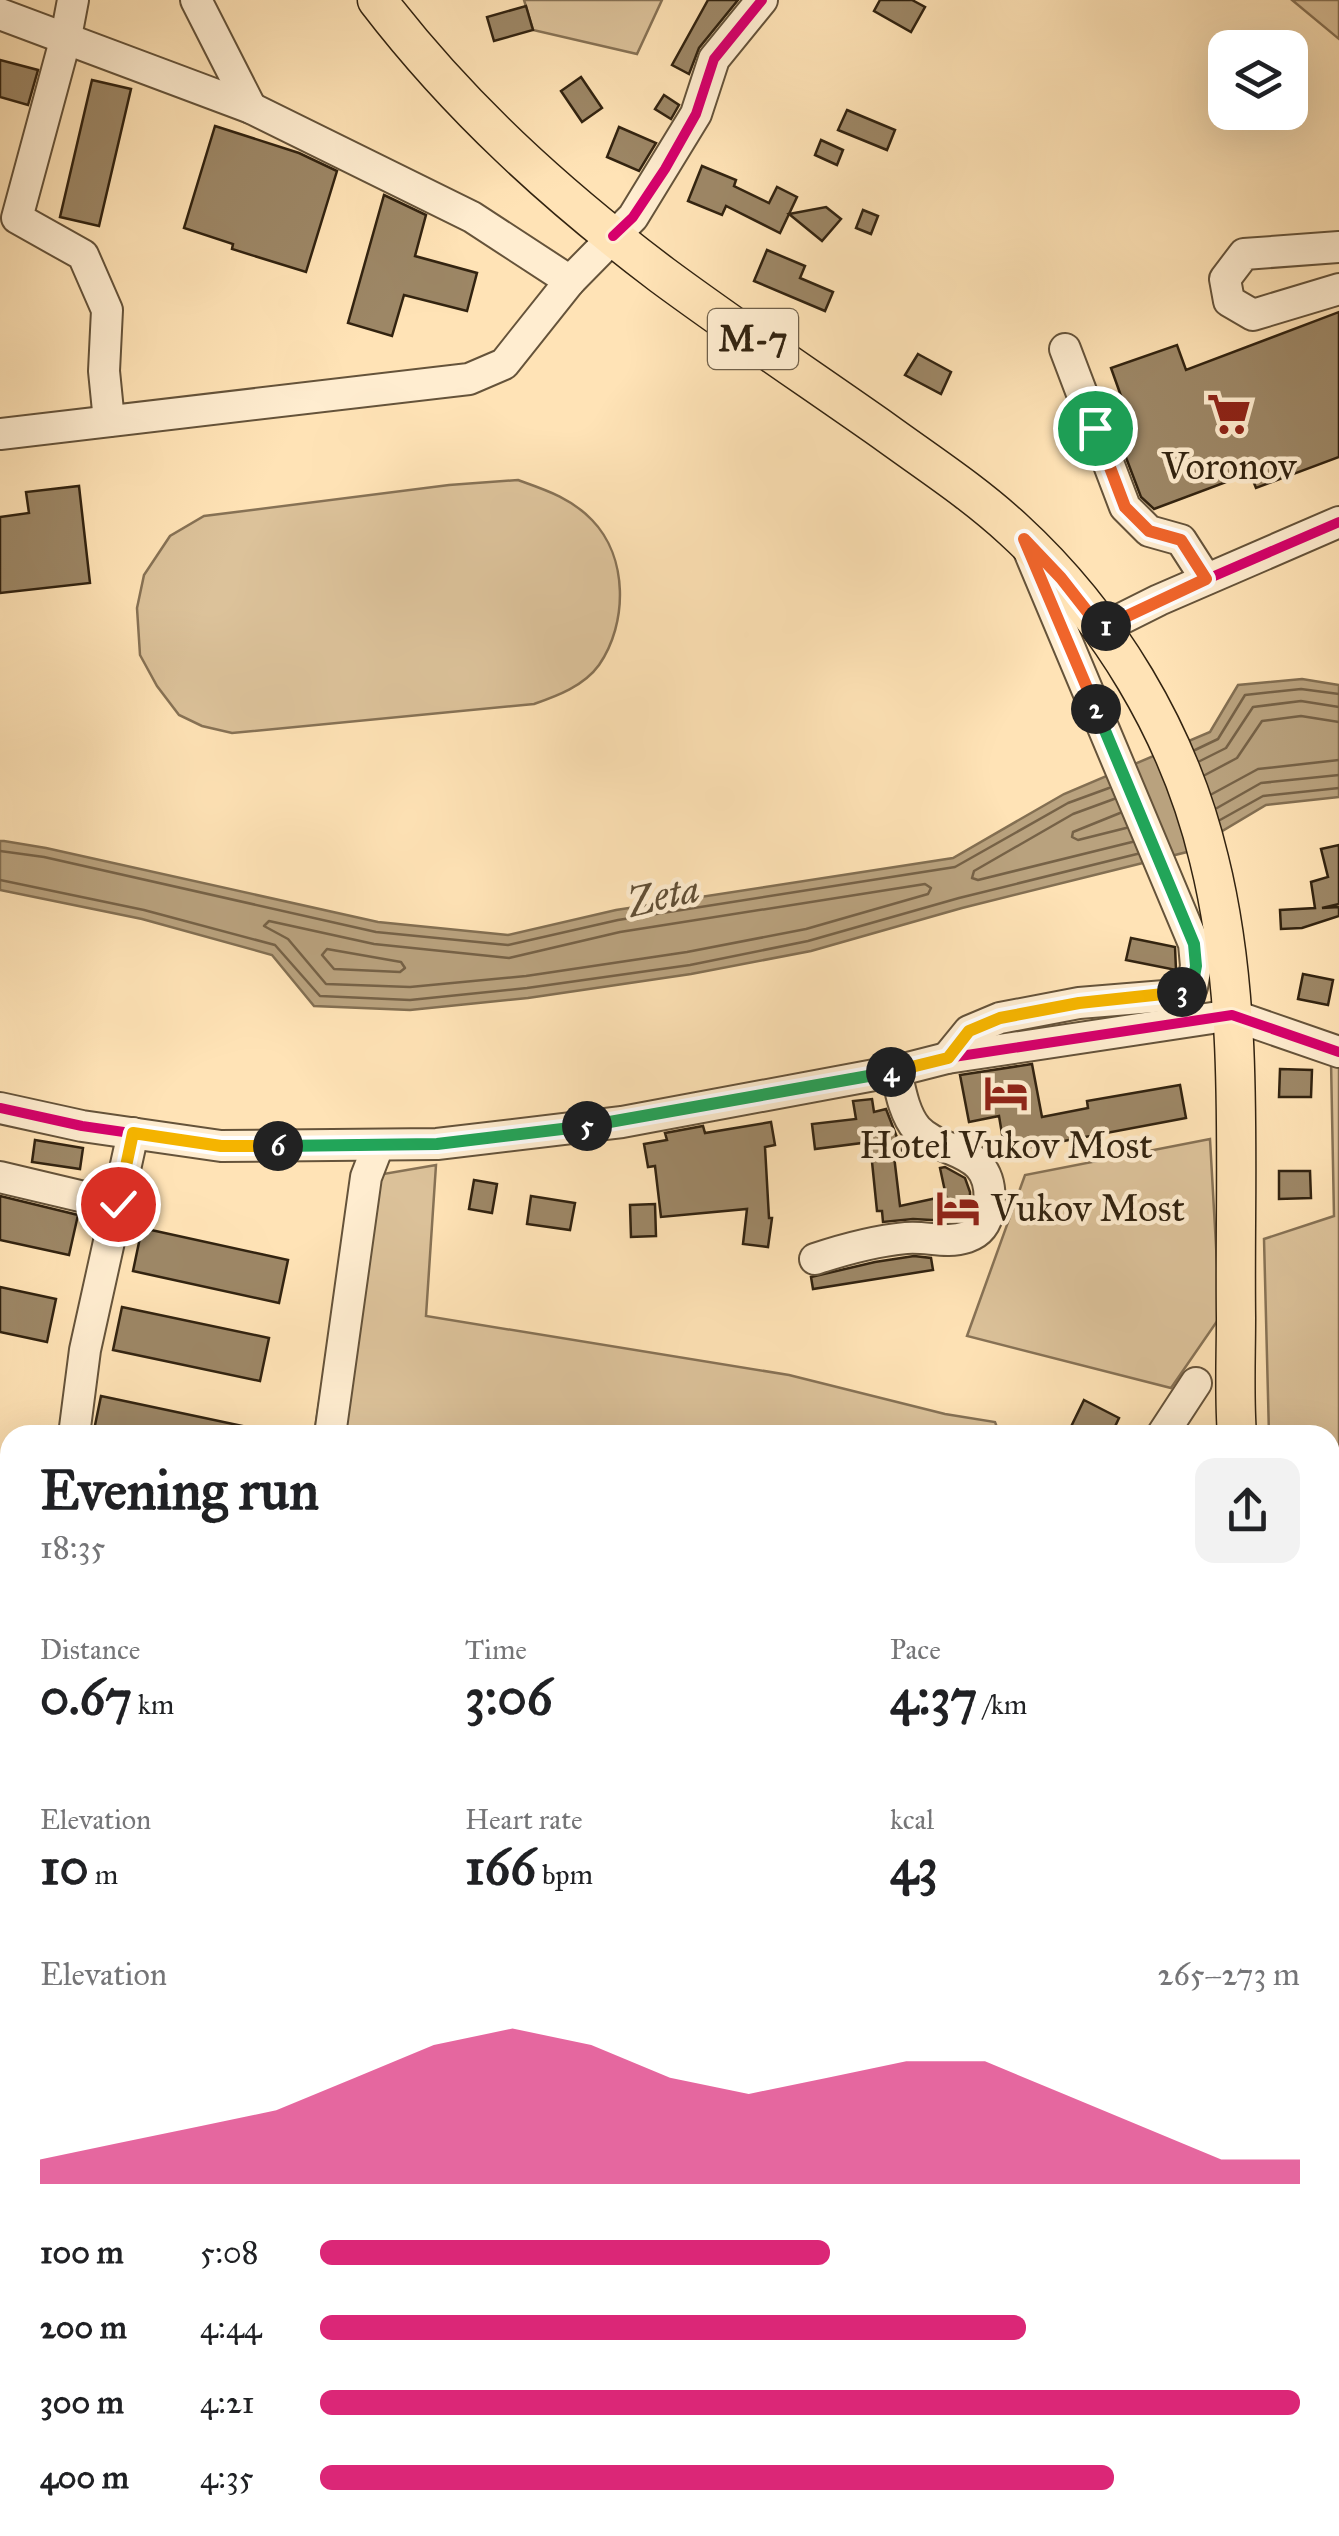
<!DOCTYPE html>
<html lang="en">
<head>
<meta charset="utf-8">
<style>
	body { margin:0; font-family:"IM FELL Great Primer",serif; background:#f2f2f2; color:#202124; height:100vh; display:flex; flex-direction:column; font-size:38px; white-space:nowrap }
	* { box-sizing:border-box; margin:0 }
	p { font-size:32px; color:#757577 }
	.icon { flex:none; width:55px; height:55px; fill:none; stroke:currentColor; stroke-width:2; stroke-linecap:round; stroke-linejoin:round }
	.map { position:relative; flex:1; overflow:hidden }
	.panel { position:absolute; left:0px; top:1425px; width:1340px; height:1112px; display:flex; flex-direction:column; background:#fff; border-radius:30px 30px 0 0; box-shadow:0 10px 40px #0002 }
	.panel>* { flex:none }
	.controls { position:absolute; left:1208px; top:30px; display:grid; gap:20px }
	.controls a { display:grid; place-items:center; width:100px; height:100px; border-radius:20px; background:#fff; box-shadow:0 10px 40px #0002; font-size:50px }
	.pin { position:absolute; display:grid; place-items:center; width:85px; height:85px; color:#fff; margin:-42px; border:5px solid #fff; border-radius:50%; box-shadow:0 2px 10px #0007 }
	.km { position:absolute; width:50px; height:50px; margin:-25px; border-radius:50%; background:#222; color:#fff; font-size:28px; line-height:50px; text-align:center }
	.round { display:grid; place-items:center; flex:none; width:105px; height:105px; border-radius:20px; background:#f2f2f2 }
	.head { display:flex; align-items:center; justify-content:space-between; height:170px; padding:0 40px }
	h1 { font-size:55px; font-weight:700; line-height:75px }
	.metrics { display:grid; grid-template-columns:repeat(3,1fr); gap:15px; height:170px; padding:10px 40px }
	.metrics div { display:grid; align-content:center }
	.metrics b { font-size:50px; font-weight:700 }
	.metrics small { font-size:28px; font-weight:400 }
	.metrics p { font-size:28px }
	.chart { height:280px; padding:20px 40px }
	.chart p { display:flex; justify-content:space-between }
	.chart svg { width:100%; height:180px; margin-top:10px; fill:#db2777; opacity:.7 }
	ul { padding:0 40px; list-style:none; font-size:32px }
	li { display:grid; grid-template-columns:160px 120px 1fr; align-items:center; height:75px }
	li i { height:25px; border-radius:12px; background:#db2777 }
	.map>svg:first-child { display:block }
	.green { fill:#dcc29a; stroke:#877255; stroke-width:2.5 }
	.water { fill:#b9a27e; stroke:#836f52; stroke-width:2.5 }
	.lines { fill:none; stroke-linecap:round; stroke-linejoin:round }
	.shore { stroke:#766247; stroke-width:2.5 }
	.building { fill:#9d8766; stroke:#322310; stroke-width:2.5 }
	.minor-casing { stroke:#65533a; stroke-width:34 }
	.major-casing { stroke:#322310; stroke-width:41 }
	.minor { stroke:#ffedd0; stroke-width:30 }
	.major { stroke:#ffe3b6; stroke-width:38 }
	.cycleway-casing { stroke:#ffedd0; stroke-width:16 }
	.cycleway { stroke:#d6006c; stroke-width:10 }
	.split-1-casing { stroke:#fff; stroke-width:20 }
	.split-2-casing { stroke:#fff; stroke-width:20 }
	.split-3-casing { stroke:#fff; stroke-width:20 }
	.split-4-casing { stroke:#fff; stroke-width:20 }
	.split-5-casing { stroke:#fff; stroke-width:20 }
	.split-6-casing { stroke:#fff; stroke-width:20 }
	.split-7-casing { stroke:#fff; stroke-width:20 }
	.split-1 { stroke:#f0652b; stroke-width:12 }
	.split-2 { stroke:#f0652b; stroke-width:12 }
	.split-3 { stroke:#22a559; stroke-width:12 }
	.split-4 { stroke:#f5b400; stroke-width:12 }
	.split-5 { stroke:#22a559; stroke-width:12 }
	.split-6 { stroke:#22a559; stroke-width:12 }
	.split-7 { stroke:#f5b400; stroke-width:12 }
	.labels { text-anchor:middle; stroke-width:9; stroke-linejoin:round; paint-order:stroke }
	.shield { fill:#ffedd0; stroke:#70604a; stroke-width:2.5 }
	.shield-label { font-size:35px; font-weight:bold; fill:#322310 }
	.poi-label { font-size:38px; fill:#322310; stroke:#ffedd0 }
	.water-label { font-size:40px; font-style:italic; fill:#614f36; stroke:#ffedd0 }
</style>
</head>
<body>
<div class="map">
<svg width="1339" height="2536" viewBox="0 0 1339 2536">
	<rect width="100%" height="100%" fill="#ffe3b6"/>
	<filter id="stains"><feTurbulence type="fractalNoise" baseFrequency=".002" numOctaves="4"/><feColorMatrix values="0 0 0 0 .2 0 0 0 0 .09 0 0 0 0 .02 0 0 0 .5 -.17"/></filter>
	<radialGradient id="worn" r=".72"><stop offset=".6" stop-color="#630" stop-opacity="0"/><stop offset="1" stop-color="#630" stop-opacity=".3"/></radialGradient>
	<g class="green">
		<polygon points="524,0 662,0 637,54 533,30"/>
		<polygon points="1292,0 1339,0 1339,39"/>
		<path d="M518 480C546 490 571 498 592 520 628 557 628 623 599 665 584 686 557 696 534 704L232 733 202 726 179 715 157 686 140 655 137 608 144 575 170 536 204 516 449 485Z"/>
		<polygon points="1331,1061 1339,1065 1339,1526 1330,1523 1330,1435 1269,1435 1264,1239 1334,1216"/>
		<polygon points="1210,1139 1220,1317 1171,1388 967,1336 1025,1175"/>
		<polygon points="436,1165 426,1316 789,1375 945,1414 995,1422 1000,1435 314,1435 354,1179"/>
		<polygon points="1339,1613 1339,1896 1330,1899 1330,1617"/>
	</g>
	<polygon class="water" points="1302,679 1339,685 1339,797 1266,805 1187,852 962,908 811,951 691,974 528,998 410,1010 314,1006 272,955 142,919 0,890 0,841 4,841 46,848 378,922 508,935 616,910 953,858 1064,794 1210,732 1238,685"/>
	<g class="lines">
		<g class="shore">
			<polyline points="1195,750 1218,739 1245,695 1301,689 1339,694"/>
			<polyline points="1200,761 1226,748 1253,707 1301,701 1339,707"/>
			<polyline points="1205,775 1237,758 1262,721 1301,716 1339,722"/>
			<polyline points="1212,794 1258,769 1339,760"/>
			<polyline points="1114,799 1073,814 974,871 972,878 978,880 1132,842"/>
			<polyline points="1217,808 1261,783 1339,775"/>
			<polyline points="1120,813 1073,832 1072,837 1078,840 1126,828"/>
			<polyline points="1220,820 1263,796 1339,788"/>
			<polyline points="0,851 44,857 376,932 508,945 618,920 955,867 1068,803 1109,788"/>
			<polyline points="0,880 144,910 275,945 320,996 410,1000 527,988 690,965 808,941 959,898 1137,854"/>
			<polygon points="925,884 931,888 928,894 806,929 687,952 526,976 410,987 326,984 288,939 264,926 269,921 374,944 509,958 620,932"/>
			<polygon points="327,949 401,962 405,968 400,972 334,969 322,955"/>
		</g>
	</g>
	<g class="building">
		<polygon points="708,0 738,0 699,48 689,74 672,65"/>
		<polygon points="880,0 912,0 925,7 911,32 874,11"/>
		<polygon points="526,6 533,30 494,41 487,17"/>
		<polygon points="0,60 38,70 28,105 0,97"/>
		<polygon points="581,77 602,108 582,122 561,91"/>
		<polygon points="92,80 131,89 99,226 60,217"/>
		<polygon points="664,95 679,105 671,119 655,109"/>
		<polygon points="847,110 895,130 887,150 838,130"/>
		<polygon points="215,126 299,153 337,171 306,272 232,249 233,244 184,228"/>
		<polygon points="619,127 656,143 639,171 607,157"/>
		<polygon points="821,140 843,150 837,165 815,155"/>
		<polygon points="702,166 736,180 734,186 769,203 777,187 797,197 780,233 726,206 722,215 688,201"/>
		<polygon points="384,195 426,215 415,256 477,273 467,311 404,295 392,336 348,323"/>
		<polygon points="826,207 841,219 822,241 789,214"/>
		<polygon points="863,210 878,216 871,234 856,228"/>
		<polygon points="767,250 805,266 800,278 833,292 825,311 754,281"/>
		<polygon points="1339,312 1339,457 1256,488 1250,473 1154,509 1141,497 1111,418 1126,410 1111,368 1177,345 1186,370"/>
		<polygon points="918,354 951,372 941,394 905,375"/>
		<polygon points="79,486 90,583 0,593 0,517 29,513 26,492"/>
		<polygon points="1339,845 1339,904 1322,908 1339,907 1339,916 1302,928 1281,929 1280,910 1315,908 1311,882 1328,877 1321,849"/>
		<polygon points="1131,938 1175,947 1176,970 1126,960"/>
		<polygon points="1303,974 1333,980 1328,1005 1298,999"/>
		<polygon points="1032,1064 1042,1117 1088,1108 1087,1101 1180,1085 1186,1118 1005,1152 999,1116 969,1122 960,1075"/>
		<polygon points="1280,1069 1312,1070 1311,1097 1279,1097"/>
		<polygon points="872,1099 874,1112 886,1109 898,1140 901,1139 903,1155 894,1156 900,1206 946,1196 940,1168 945,1167 965,1178 970,1192 970,1209 966,1217 950,1221 913,1219 883,1222 882,1211 877,1211 870,1142 815,1149 812,1124 856,1119 853,1101"/>
		<polygon points="771,1122 775,1145 765,1147 769,1218 772,1218 768,1247 743,1244 747,1209 661,1217 655,1166 648,1167 644,1144 667,1140 665,1133 703,1126 705,1133"/>
		<polygon points="35,1140 83,1148 80,1169 32,1162"/>
		<polygon points="1279,1171 1310,1171 1311,1198 1279,1199"/>
		<polygon points="474,1180 497,1184 492,1213 469,1209"/>
		<polygon points="0,1196 78,1215 69,1255 0,1240"/>
		<polygon points="531,1196 575,1203 570,1230 527,1224"/>
		<polygon points="655,1204 656,1236 631,1237 630,1205"/>
		<polygon points="142,1228 288,1260 279,1303 133,1271"/>
		<polygon points="914,1256 931,1258 933,1270 813,1289 811,1277 875,1262"/>
		<polygon points="0,1287 56,1299 47,1342 0,1332"/>
		<polygon points="122,1307 269,1338 260,1381 113,1350"/>
		<polygon points="101,1396 252,1428 252,1435 93,1435"/>
		<polygon points="1084,1400 1119,1418 1111,1435 1067,1435"/>
	</g>
	<g class="lines">
		<g class="minor-casing">
			<g id="minor">
				<polyline points="73,0 66,37 17,218 83,255 107,310 104,371 109,421"/>
				<polyline points="196,0 251,108"/>
				<polyline points="0,14 251,108 472,217 570,281"/>
				<polyline points="1339,247 1244,254 1225,279 1229,301 1253,315 1339,289"/>
				<polyline points="1065,349 1125,507 1149,531 1181,540 1206,579"/>
				<polyline points="0,434 469,379 504,364 570,281 633,217 696,114 714,59 762,0"/>
				<polyline points="1101,629 1159,600 1339,522"/>
				<polyline points="947,1058 969,1031 1000,1018 1079,1003 1177,995 1192,987 1196,966 1194,944 1029,551"/>
				<polyline points="0,1108 82,1126 221,1146 437,1144 622,1122 896,1071 947,1058 1232,1015 1339,1052"/>
				<polyline points="0,1177 118,1205"/>
				<path d="M815 1259C845 1249 874 1241 906 1238 927 1236 946 1244 967 1237 982 1232 987 1222 989 1208 996 1145 943 1157 917 1129 904 1114 900 1089 896 1071"/>
				<polyline points="74,1435 85,1350 133,1133"/>
				<polyline points="330,1435 366,1177 378,1146"/>
				<polyline points="1162,1435 1196,1383"/>
				<polyline points="0,1483 10,1486"/>
				<polyline points="1330,1582 1339,1579"/>
				<polyline points="1330,1919 1339,1923"/>
				<polyline points="448,2528 460,2536"/>
				<polyline points="508,2528 520,2536"/>
				<polyline points="605,2528 617,2536"/>
				<polyline points="1236,2528 1254,2536"/>
				<polyline points="573,2536 579,2528"/>
			</g>
		</g>
		<g class="major-casing">
			<g id="major">
				<path d="M377 0C459 107 555 194 662 275 735 329 810 379 884 431 928 463 973 492 1013 529 1108 616 1179 733 1209 859 1246 1007 1234 1166 1236 1318 1236 1356 1234 1397 1237 1435"/>
				<polyline points="1262,2528 1263,2536"/>
			</g>
		</g>
		<use href="#minor" class="minor"/>
		<use href="#major" class="major"/>
		<g class="cycleway-casing">
			<g id="cycleway">
				<polyline points="613,236 633,217 665,169 696,114 714,59 762,0"/>
				<polyline points="1101,629 1159,600 1339,522"/>
				<polyline points="0,1108 82,1126 221,1146 437,1144 622,1122 896,1071 947,1058 1232,1015 1339,1052"/>
			</g>
		</g>
		<use href="#cycleway" class="cycleway"/>
	</g>
	<g class="lines">
		<g class="split-1-casing">
			<polyline id="split-1" points="1095,428 1125,507 1149,531 1181,540 1206,579 1106,626"/>
		</g>
		<g class="split-2-casing">
			<polyline id="split-2" points="1096,709 1024,539 1061,578 1101,629 1106,626"/>
		</g>
		<g class="split-3-casing">
			<polyline id="split-3" points="1096,709 1194,944 1196,966 1192,987 1182,992"/>
		</g>
		<g class="split-4-casing">
			<polyline id="split-4" points="891,1072 948,1058 969,1031 1000,1018 1079,1003 1182,992"/>
		</g>
		<g class="split-5-casing">
			<polyline id="split-5" points="587,1126 891,1072"/>
		</g>
		<g class="split-6-casing">
			<polyline id="split-6" points="278,1146 437,1144 587,1126"/>
		</g>
		<g class="split-7-casing">
			<polyline id="split-7" points="118,1204 133,1133 221,1146 278,1146"/>
		</g>
		<use href="#split-1" class="split-1"/>
		<use href="#split-2" class="split-2"/>
		<use href="#split-3" class="split-3"/>
		<use href="#split-4" class="split-4"/>
		<use href="#split-5" class="split-5"/>
		<use href="#split-6" class="split-6"/>
		<use href="#split-7" class="split-7"/>
	</g>
	<defs>
		<g id="supermarket-bare" transform="scale(3.45)"><path d="M-6-5.5h2.5l.6 2H6L4.5 2H-2.5L-4.4-4H-6ZM-1.5 3.2a1.3 1.3 0 1 0 .1 0ZM3 3.2a1.3 1.3 0 1 0 .1 0Z" fill="#8f2418" stroke="#ffedd0" stroke-width="2.5" paint-order="stroke"/></g>
		<g id="hotel-bare" transform="scale(3.45)"><path d="M-6-4.5h1.5V1H6V5H4.5V3h-9V5H-6ZM-4 0a1.8 1.8 0 1 1 3.6 0ZM.5 0V-2.5h3Q6-2.5 6 0Z" fill="#8f2418" stroke="#ffedd0" stroke-width="2.5" paint-order="stroke"/></g>
	</defs>
	<g fill-rule="evenodd">
		<use href="#supermarket-bare" x="1229" y="414"/>
		<use href="#hotel-bare" x="1006" y="1093"/>
		<use href="#hotel-bare" x="958" y="1208"/>
	</g>
	<g class="labels">
		<rect class="shield" x="708" y="309" width="90" height="60" rx="8"/>
		<g class="shield-label">
			<text x="753" y="351">M-7</text>
		</g>
		<g class="poi-label">
			<text x="1229" y="479">Voronov</text>
			<text x="1006" y="1158">Hotel Vukov Most</text>
			<text x="991" y="1221" text-anchor="start">Vukov Most</text>
		</g>
		<g class="water-label">
			<text transform="translate(663 895) rotate(-13)" y="14">Zeta</text>
		</g>
	</g>
	<rect width="100%" height="100%" filter="url(#stains)"/>
	<rect width="100%" height="100%" fill="url(#worn)"/>
</svg>
<div class="controls">
<a><svg class="icon" aria-label="layers" viewBox="0 0 24 24"><path d="M12 4l9 5-9 5-9-5zM3 14l9 5 9-5"/></svg></a>
</div>
<div class="pin" style="left:1095px;top:428px;background:#1e9e55"><svg class="icon" aria-label="arrive" viewBox="0 0 24 24"><path d="M6 21V4h12l-3 4 3 4H6"/></svg></div>
<div class="pin" style="left:118px;top:1204px;background:#d93025"><svg class="icon" aria-label="check" viewBox="0 0 24 24"><path d="M5 12l5 5 9-10"/></svg></div>
<b class="km" style="left:1106px;top:626px">1</b>
<b class="km" style="left:1096px;top:709px">2</b>
<b class="km" style="left:1182px;top:992px">3</b>
<b class="km" style="left:891px;top:1072px">4</b>
<b class="km" style="left:587px;top:1126px">5</b>
<b class="km" style="left:278px;top:1146px">6</b>
<section class="panel">
<div class="head"><div><h1>Evening run</h1><p>18:35</p></div><a class="round"><svg class="icon" aria-label="share" viewBox="0 0 24 24"><path d="M12 15V3M7 8l5-5 5 5M5 13v7h14v-7"/></svg></a></div>
<div class="metrics">
<div><p>Distance</p><b>0.67<small> km</small></b></div>
<div><p>Time</p><b>3:06</b></div>
<div><p>Pace</p><b>4:37<small> /km</small></b></div>
</div>
<div class="metrics">
<div><p>Elevation</p><b>10<small> m</small></b></div>
<div><p>Heart rate</p><b>166<small> bpm</small></b></div>
<div><p>kcal</p><b>43</b></div>
</div>
<div class="chart"><p><span>Elevation</span>265–273 m</p>
<svg viewBox="0 0 160 44" preserveAspectRatio="none"><path d="M0 44V38L10 34L20 30L30 26L40 18L50 10L60 6L70 10L80 18L90 22L100 18L110 14L120 14L130 22L140 30L150 38L160 38V44z"/></svg>
</div>
<ul>
<li><b>100 m</b>5:08<i style="width:52%"></i></li>
<li><b>200 m</b>4:44<i style="width:72%"></i></li>
<li><b>300 m</b>4:21<i style="width:100%"></i></li>
<li><b>400 m</b>4:35<i style="width:81%"></i></li>
</ul>
</section>
</div>
</body>
</html>
